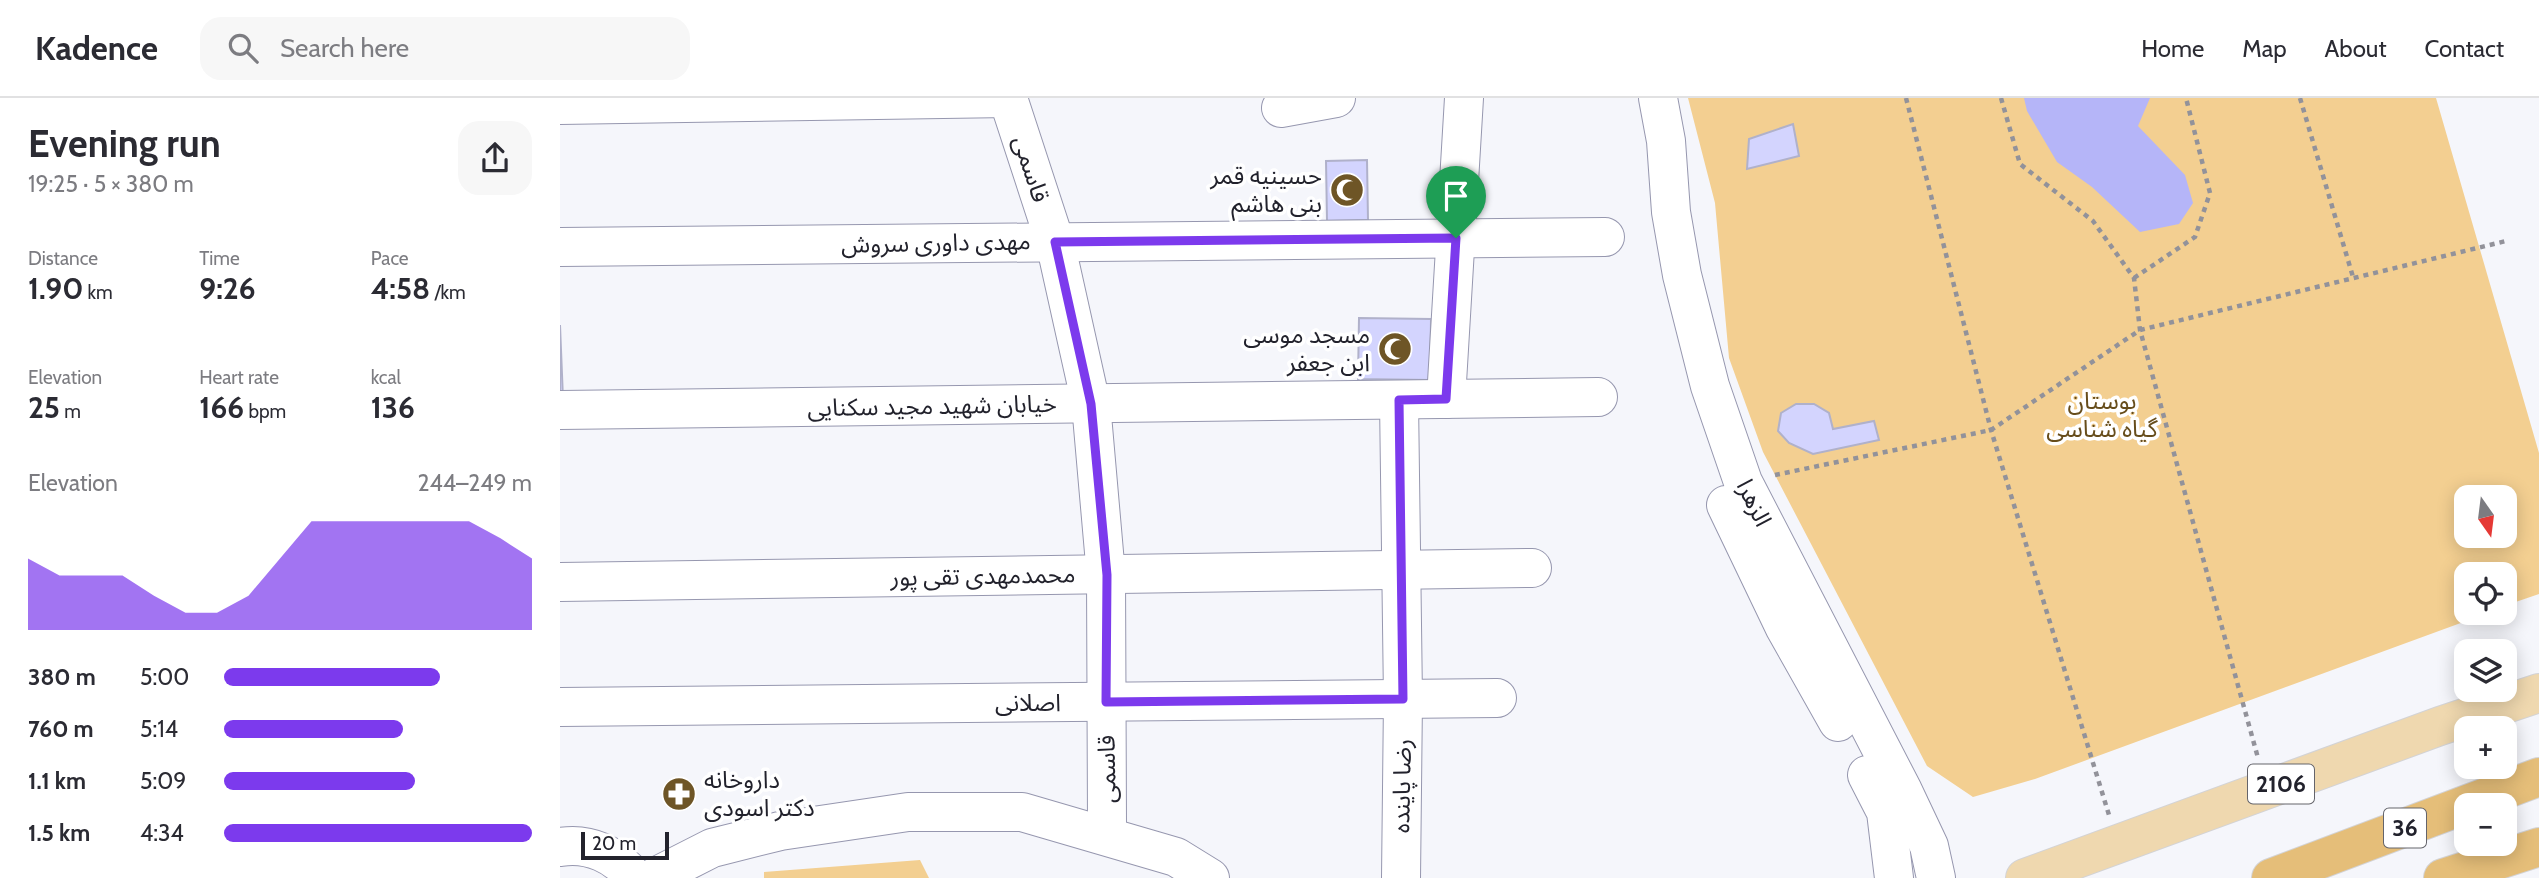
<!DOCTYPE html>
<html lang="en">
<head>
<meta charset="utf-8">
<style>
	body { margin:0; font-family:Cabin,"Noto Sans Arabic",sans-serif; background:#f7f7f7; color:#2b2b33; height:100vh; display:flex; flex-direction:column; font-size:26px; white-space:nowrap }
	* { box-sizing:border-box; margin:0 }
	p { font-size:23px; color:#7c7c81 }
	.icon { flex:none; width:38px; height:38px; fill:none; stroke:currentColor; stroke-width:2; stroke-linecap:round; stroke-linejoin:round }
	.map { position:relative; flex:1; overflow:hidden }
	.details { display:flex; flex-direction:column; background:#fff; width:560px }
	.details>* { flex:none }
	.needle { width:46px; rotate:166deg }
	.buttons { position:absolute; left:1894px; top:387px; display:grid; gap:14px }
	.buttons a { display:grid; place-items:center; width:63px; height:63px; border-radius:14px; background:#fff; box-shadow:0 4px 18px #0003; font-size:35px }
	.scale { position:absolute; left:21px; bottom:18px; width:88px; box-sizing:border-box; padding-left:7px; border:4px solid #22222c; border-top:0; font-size:19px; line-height:24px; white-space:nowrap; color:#22222c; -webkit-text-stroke:5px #fff; paint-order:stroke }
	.pin { position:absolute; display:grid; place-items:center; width:60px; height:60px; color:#fff; margin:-72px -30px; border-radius:50% 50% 50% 0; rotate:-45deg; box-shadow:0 0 7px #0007 }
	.pin .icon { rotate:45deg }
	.round { display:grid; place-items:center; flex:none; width:74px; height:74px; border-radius:21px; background:#f7f7f7 }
	.summary { display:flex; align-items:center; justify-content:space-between; height:119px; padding:0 28px }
	h1 { font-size:38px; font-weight:700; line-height:52px }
	.stats { display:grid; grid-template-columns:repeat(3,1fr); gap:10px; height:119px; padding:7px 28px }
	.stats div { display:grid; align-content:center }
	.stats b { font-size:30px; font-weight:700 }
	.stats small { font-size:19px; font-weight:400 }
	.stats p { font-size:19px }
	.chart { height:196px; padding:14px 28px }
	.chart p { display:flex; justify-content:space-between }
	.chart svg { width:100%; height:126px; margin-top:7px; fill:#7c3aed; opacity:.7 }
	ul { padding:0 28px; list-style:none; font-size:23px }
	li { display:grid; grid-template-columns:112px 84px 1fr; align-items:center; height:52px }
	li i { height:18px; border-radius:9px; background:#7c3aed }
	header { display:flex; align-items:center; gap:42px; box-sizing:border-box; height:98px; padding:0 35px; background:#fff; border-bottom:2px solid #e1e1e2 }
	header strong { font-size:33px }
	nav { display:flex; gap:38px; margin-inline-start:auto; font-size:24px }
	.search { width:490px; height:63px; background:#f7f7f7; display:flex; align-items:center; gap:18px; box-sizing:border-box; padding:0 24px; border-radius:21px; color:#7c7c81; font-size:26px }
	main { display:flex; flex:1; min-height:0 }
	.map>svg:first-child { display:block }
	.green { fill:#f3cf91; fill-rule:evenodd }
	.water { fill:#b5b5f8 }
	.building { fill:#d3d4fe; stroke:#b0b1ca; stroke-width:2 }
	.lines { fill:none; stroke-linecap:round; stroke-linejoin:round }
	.minor-casing { stroke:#9697af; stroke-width:40 }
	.major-casing { stroke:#d3d3d5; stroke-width:40 }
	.highway-casing { stroke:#d3d3d5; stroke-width:40 }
	.path { stroke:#92929a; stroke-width:4.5; stroke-dasharray:5 5; stroke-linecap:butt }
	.minor { stroke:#fff; stroke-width:38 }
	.major { stroke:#efd8af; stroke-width:38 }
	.highway { stroke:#e5be79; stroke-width:38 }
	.route-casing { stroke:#fff; stroke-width:14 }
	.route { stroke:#7c3aed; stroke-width:9 }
	.labels { text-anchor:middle; stroke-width:7; stroke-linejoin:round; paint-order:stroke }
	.shield { fill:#fff; stroke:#64646b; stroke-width:2 }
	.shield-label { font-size:23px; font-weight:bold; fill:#22222c }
	.street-label { font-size:24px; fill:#22222c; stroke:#fff }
	.poi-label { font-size:24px; fill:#22222c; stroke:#fff; text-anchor:end }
	.park-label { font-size:24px; fill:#674d1b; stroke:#fff }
</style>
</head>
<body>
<header>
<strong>Kadence</strong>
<div class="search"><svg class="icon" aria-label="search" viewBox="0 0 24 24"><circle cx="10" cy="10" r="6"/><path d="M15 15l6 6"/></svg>Search here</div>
<nav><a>Home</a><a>Map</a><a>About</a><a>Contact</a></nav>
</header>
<main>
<section class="details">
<div class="summary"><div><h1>Evening run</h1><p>19:25 · 5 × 380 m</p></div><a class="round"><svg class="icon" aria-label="share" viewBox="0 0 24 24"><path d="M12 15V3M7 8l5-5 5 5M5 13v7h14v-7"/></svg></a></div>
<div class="stats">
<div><p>Distance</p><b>1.90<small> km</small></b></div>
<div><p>Time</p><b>9:26</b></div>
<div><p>Pace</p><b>4:58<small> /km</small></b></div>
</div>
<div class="stats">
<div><p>Elevation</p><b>25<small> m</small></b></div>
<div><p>Heart rate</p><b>166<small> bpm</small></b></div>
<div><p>kcal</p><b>136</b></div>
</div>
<div class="chart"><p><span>Elevation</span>244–249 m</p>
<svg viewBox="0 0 160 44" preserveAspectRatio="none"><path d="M0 44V19L10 25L20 25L30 25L40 32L50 38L60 38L70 32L80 19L90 6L100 6L110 6L120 6L130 6L140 6L150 12L160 19V44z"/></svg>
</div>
<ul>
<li><b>380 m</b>5:00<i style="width:70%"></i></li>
<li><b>760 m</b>5:14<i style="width:58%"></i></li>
<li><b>1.1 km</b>5:09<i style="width:62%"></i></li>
<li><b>1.5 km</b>4:34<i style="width:100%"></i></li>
</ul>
</section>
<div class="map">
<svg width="1979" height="780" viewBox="0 0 1979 780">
	<rect width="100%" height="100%" fill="#f5f6fb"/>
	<g class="green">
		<path d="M1128 0H1876L1979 355V496L1944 508V476H1906V514L1928 515 1475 681 1413 699 1367 668 1203 354 1169 260 1155 105ZM1906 399H1944V438H1906Z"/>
		<polygon points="360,762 369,780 204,780 204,774"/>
	</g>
	<polygon class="water" points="1464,0 1590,0 1578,28 1625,77 1633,105 1619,126 1580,134 1532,89 1497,64 1467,13"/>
	<g class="building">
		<polygon points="1233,26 1239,58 1187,71 1189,41"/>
		<polygon points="807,62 808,122 767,123 766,63"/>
		<polygon points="799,220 871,221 870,282 798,281"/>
		<polygon points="0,227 3,301 0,301"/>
		<polygon points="1236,306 1254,306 1269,315 1273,331 1314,323 1319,342 1253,356 1229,345 1218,333 1221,315"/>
	</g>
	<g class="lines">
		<g class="minor-casing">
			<g id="minor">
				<polyline points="448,0 495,144 531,306 546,477 547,725"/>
				<polyline points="1098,0 1106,43 1111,114 1122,177 1150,288 1183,384 1343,693 1369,748 1376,780"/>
				<polyline points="0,7 449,0"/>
				<polyline points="721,10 776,0"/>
				<polyline points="0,149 1045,139"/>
				<polyline points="886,301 904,0"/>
				<polyline points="839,302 843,601 841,780"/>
				<polyline points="0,312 1038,299"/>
				<polyline points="1166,407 1225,530 1278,624"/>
				<polyline points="0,484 972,470"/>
				<polyline points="0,609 937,600"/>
				<polyline points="1307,677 1326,714 1334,780"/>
				<path d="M0 749C29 744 57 757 74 780"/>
				<polyline points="93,780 152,750 220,733 348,714 462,714 616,759 650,780"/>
			</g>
		</g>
		<g class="major-casing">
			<polyline id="major" points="1465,780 1880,628 1979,595"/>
		</g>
		<g class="highway-casing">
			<g id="highway">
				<polyline points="1711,780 1979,679"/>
				<polyline points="1883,780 1979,749"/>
			</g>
		</g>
		<g class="path">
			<polyline points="1346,0 1431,332 1549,717"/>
			<polyline points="1441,0 1460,66 1533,123 1574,180 1580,232 1698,660"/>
			<polyline points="1740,0 1793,179"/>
			<polyline points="1574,180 1635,139 1650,95 1626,0"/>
			<polyline points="1215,377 1431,332 1580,232 1946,143"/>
		</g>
		<use href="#minor" class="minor"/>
		<use href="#major" class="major"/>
		<use href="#highway" class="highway"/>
	</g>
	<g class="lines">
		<g class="route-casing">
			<polygon id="route" points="896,140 886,301 839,302 843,601 546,604 547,477 531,306 495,144"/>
		</g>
		<use href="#route" class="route"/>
	</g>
	<defs>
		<g id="mosque-disc" transform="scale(1.75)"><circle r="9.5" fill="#6e5526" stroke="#fff"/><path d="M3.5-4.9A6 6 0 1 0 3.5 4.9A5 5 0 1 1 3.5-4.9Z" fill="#fff"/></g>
		<g id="pharmacy-disc" transform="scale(1.75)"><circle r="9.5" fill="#6e5526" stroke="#fff"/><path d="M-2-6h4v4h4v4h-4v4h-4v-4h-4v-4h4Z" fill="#fff"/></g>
	</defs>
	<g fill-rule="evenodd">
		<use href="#mosque-disc" x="787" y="92"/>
		<use href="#mosque-disc" x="835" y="251"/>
		<use href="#pharmacy-disc" x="119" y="696"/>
	</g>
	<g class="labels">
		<g class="shield">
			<rect x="1688" y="666.5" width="66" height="39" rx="5"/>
			<rect x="1824" y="710.5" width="42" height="39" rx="5"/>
		</g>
		<g class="shield-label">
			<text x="1721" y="694">2106</text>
			<text x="1845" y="738">36</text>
		</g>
		<g class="street-label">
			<text transform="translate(471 71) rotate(72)" y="8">قاسمی</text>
			<text transform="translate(376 145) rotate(-1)" y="8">مهدی داوری سروش</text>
			<text transform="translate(372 308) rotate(-1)" y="8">خیابان شهید مجید سکنایی</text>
			<text transform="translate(1194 405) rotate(64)" y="8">الزهرا</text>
			<text transform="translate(423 478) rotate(-1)" y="8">محمدمهدی تقی پور</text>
			<text x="468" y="613">اصلانی</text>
			<text transform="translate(547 671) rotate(-91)" y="8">قاسمی</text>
			<text transform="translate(842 688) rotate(-89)" y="8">رضا پاینده</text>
		</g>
		<g class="poi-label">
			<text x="762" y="86">حسینیه قمر<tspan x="762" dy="28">بنی هاشم</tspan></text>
			<text x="810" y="245">مسجد موسی<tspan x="810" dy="28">ابن جعفر</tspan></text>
			<text x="144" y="690" text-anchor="start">داروخانه<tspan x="144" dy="28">دکتر اسودی</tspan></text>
		</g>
		<g class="park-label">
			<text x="1542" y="311">بوستان<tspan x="1542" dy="28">گیاه شناسی</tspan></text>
		</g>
	</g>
</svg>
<div class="buttons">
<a><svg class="needle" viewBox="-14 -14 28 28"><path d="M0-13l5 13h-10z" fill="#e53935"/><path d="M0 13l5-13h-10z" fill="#7c7c81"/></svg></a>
<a><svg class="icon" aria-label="locate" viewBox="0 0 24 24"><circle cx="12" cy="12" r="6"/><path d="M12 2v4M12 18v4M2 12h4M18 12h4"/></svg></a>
<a><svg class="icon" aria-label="layers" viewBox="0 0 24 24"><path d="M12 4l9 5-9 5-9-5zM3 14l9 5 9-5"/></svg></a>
<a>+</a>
<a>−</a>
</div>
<div class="scale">20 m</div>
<div class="pin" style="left:896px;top:140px;background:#1e9e55"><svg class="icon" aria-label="arrive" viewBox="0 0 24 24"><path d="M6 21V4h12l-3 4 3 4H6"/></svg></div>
</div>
</main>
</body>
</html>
